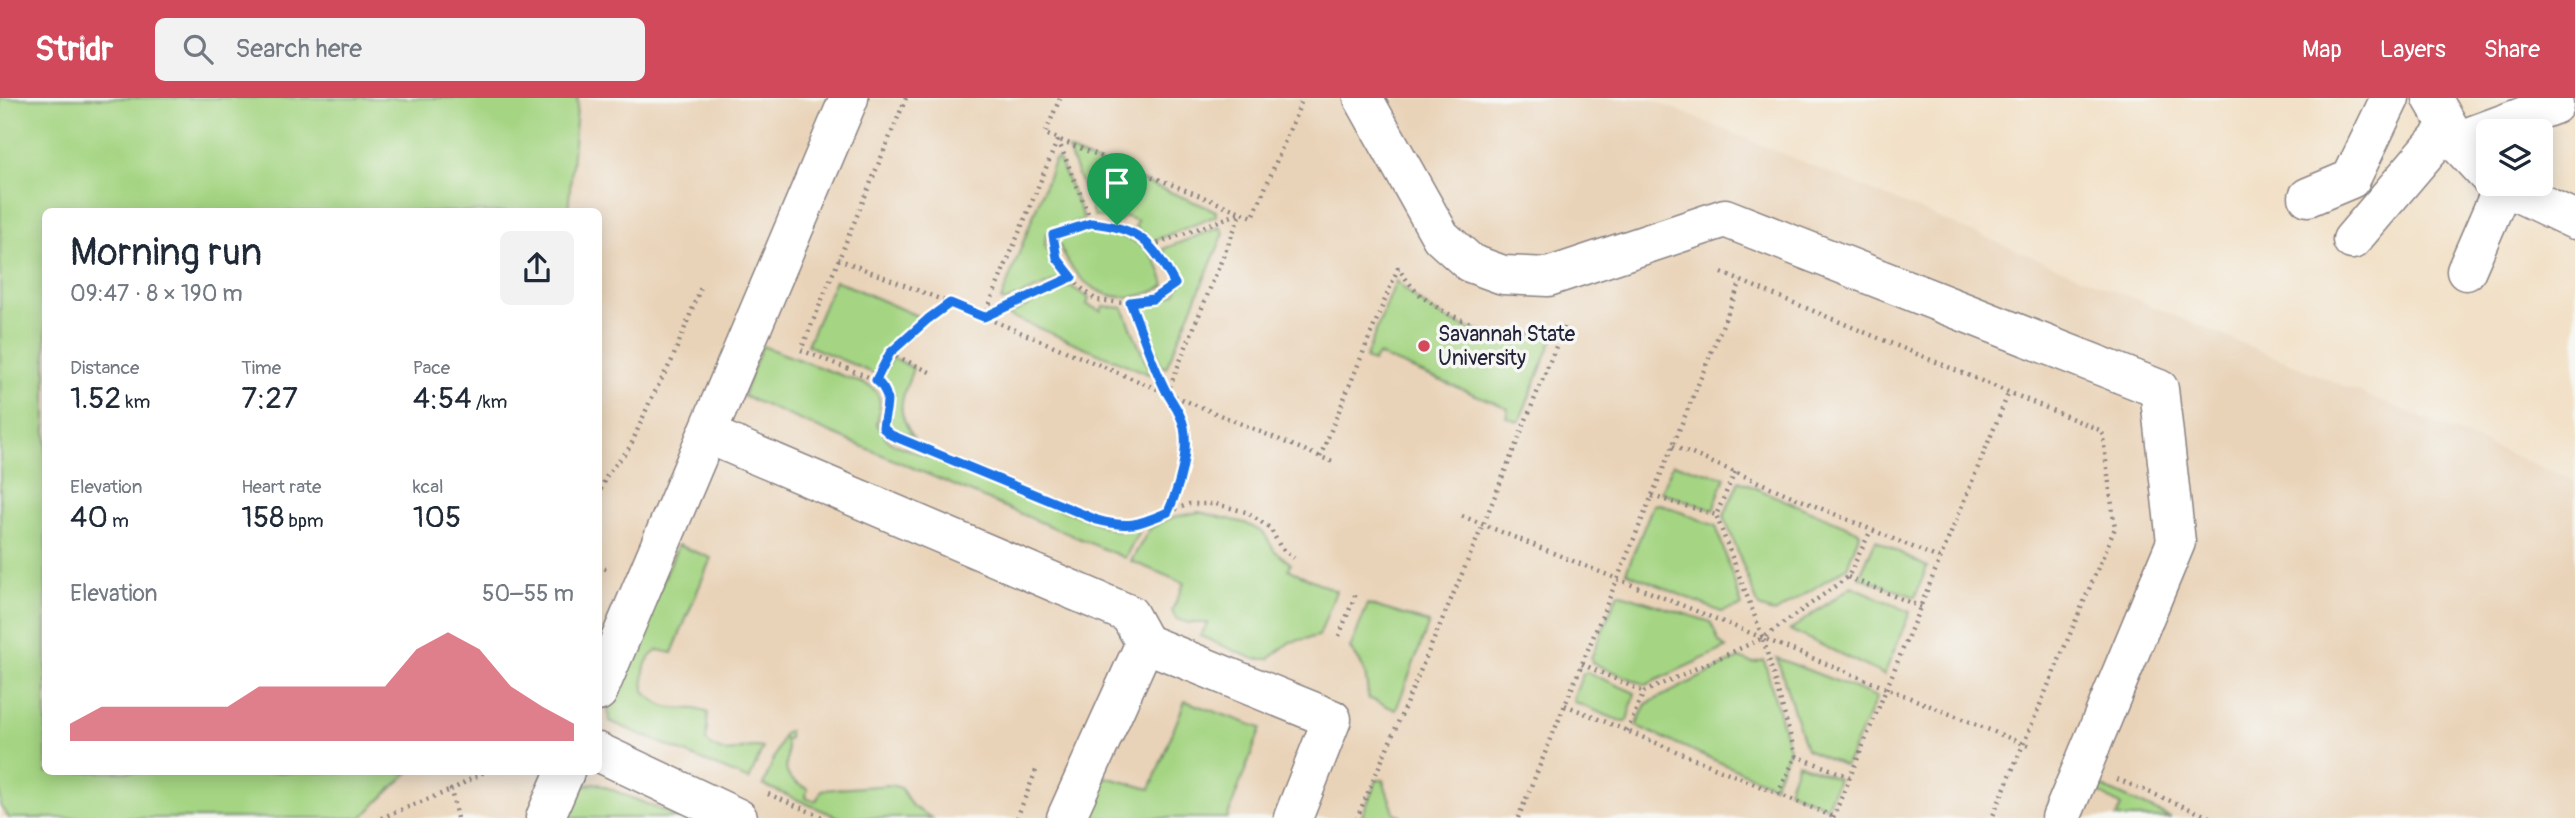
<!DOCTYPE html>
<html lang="en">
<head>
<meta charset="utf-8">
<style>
	body { margin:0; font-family:Pangolin,sans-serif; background:#f2f2f3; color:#1f2937; height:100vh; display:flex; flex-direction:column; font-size:26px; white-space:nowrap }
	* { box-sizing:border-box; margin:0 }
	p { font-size:23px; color:#747a83 }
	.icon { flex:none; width:38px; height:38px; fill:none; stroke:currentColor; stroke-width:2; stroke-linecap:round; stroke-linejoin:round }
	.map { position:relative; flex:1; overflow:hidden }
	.side { position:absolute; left:42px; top:110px; width:560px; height:567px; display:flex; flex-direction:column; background:#fff; border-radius:10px; box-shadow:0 4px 18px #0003 }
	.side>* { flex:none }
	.fabs { position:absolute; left:2476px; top:21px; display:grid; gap:14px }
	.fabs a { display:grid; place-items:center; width:77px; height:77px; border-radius:10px; background:#fff; box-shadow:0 4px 18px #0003; font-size:35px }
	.pin { position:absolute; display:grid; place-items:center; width:60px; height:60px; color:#fff; margin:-72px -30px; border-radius:50% 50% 50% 0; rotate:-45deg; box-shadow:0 0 7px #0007 }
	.pin .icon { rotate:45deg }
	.round { display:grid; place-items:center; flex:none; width:74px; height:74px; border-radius:10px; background:#f2f2f3 }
	.head { display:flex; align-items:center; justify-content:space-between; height:119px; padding:0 28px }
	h1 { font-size:38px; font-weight:600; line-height:52px }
	.figures { display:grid; grid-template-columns:repeat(3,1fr); gap:10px; height:119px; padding:7px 28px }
	.figures div { display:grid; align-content:center }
	.figures b { font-size:30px; font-weight:600 }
	.figures small { font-size:19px; font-weight:400 }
	.figures p { font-size:19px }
	.chart { height:196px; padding:14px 28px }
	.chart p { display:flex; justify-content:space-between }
	.chart svg { width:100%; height:126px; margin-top:7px; fill:#d1495b; opacity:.7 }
	header { display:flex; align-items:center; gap:42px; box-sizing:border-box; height:98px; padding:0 35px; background:#d1495b; color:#fff }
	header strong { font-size:33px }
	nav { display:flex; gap:38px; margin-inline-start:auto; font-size:24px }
	.search { width:490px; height:63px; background:#f2f2f3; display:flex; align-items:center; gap:18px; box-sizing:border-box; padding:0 24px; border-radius:10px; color:#747a83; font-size:26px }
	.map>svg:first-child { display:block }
	.built { fill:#e9d3b8; fill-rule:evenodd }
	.green { fill:#a5d583; stroke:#647c5f; stroke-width:2 }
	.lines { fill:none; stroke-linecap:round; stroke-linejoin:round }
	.minor-casing { stroke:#8a8282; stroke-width:41 }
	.path { stroke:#8a8282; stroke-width:4.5; stroke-dasharray:2 5; stroke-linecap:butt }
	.minor { stroke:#fff; stroke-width:38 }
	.route-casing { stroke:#fff; stroke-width:14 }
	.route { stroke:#1a73e8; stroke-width:9 }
	.poi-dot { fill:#d1495b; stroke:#f6f6f2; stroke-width:2.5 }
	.labels { text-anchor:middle; stroke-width:7; stroke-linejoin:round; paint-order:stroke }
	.poi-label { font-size:21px; fill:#22223b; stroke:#f6f6f2; text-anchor:start }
</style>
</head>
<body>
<header>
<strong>Stridr</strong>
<div class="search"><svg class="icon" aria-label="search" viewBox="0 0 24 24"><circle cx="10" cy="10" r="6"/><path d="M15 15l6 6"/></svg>Search here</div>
<nav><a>Map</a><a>Layers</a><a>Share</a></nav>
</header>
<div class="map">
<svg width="2575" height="720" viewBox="0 0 2575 720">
	<rect width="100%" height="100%" fill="#f6f6f2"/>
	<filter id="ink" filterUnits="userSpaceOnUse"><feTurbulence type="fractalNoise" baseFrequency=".0143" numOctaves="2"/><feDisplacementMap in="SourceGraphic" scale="14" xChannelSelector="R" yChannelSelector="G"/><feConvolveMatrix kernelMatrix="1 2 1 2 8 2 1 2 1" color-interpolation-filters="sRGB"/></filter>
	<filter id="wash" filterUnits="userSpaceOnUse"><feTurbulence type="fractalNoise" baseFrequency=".00686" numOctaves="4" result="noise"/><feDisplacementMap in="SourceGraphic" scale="28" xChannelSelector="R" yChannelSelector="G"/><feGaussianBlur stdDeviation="1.57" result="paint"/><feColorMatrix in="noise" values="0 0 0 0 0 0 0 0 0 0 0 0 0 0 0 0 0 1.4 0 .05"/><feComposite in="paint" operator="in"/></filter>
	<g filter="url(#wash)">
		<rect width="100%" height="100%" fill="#f2e1c8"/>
		<path class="built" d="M0 0H1648L2575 383V720H0ZM46 114H598V674H46Z"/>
		<g class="green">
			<polygon points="0,0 578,0 568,114 46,114 46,674 409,674 361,720 9,720 0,708"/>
			<polygon points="1068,52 1216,113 1216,118 1153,143 1135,129 1138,123 1124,118 1120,123 1094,118"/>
			<polygon points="1055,61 1059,62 1084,121 1046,136 1045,147 1063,180 1005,204 1001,202"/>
			<polygon points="1220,129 1224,135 1166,270 1161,268 1141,212 1175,196 1180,187 1163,151"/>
			<path d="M1098 132C1134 139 1157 150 1165 188 1115 215 1075 190 1057 141L1076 135Z"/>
			<path d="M835 182 922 220C901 237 887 252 875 276L807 247Z"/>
			<path d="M1396 183C1445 231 1488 243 1554 238L1519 324 1506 319 1508 310 1378 257 1373 264 1365 261Z"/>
			<polygon points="1070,188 1089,200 1087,207 1101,213 1103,208 1123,210 1151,277 1007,217"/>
			<path d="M762 248 870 288C884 297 880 311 877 326L889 344 1117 433 1140 431 1125 460 743 298Z"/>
			<path d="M892 259 913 270C903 300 893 310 913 338L891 330C885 310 900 298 881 280Z"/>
			<polygon points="1673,366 1725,379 1713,412 1661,394"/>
			<polygon points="1739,383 1860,434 1847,469 1775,515 1759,509 1724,418"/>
			<polygon points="1660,406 1716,428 1742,508 1721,514 1626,474 1653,407"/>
			<polygon points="1199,414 1245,425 1264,435 1274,452 1291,466 1288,471 1336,493 1319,538 1290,544 1269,561 1254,561 1200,538 1208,525 1189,525 1176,521 1172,513 1184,485 1131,463 1150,430 1173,419"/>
			<polygon points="1876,442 1927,469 1915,499 1859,479"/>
			<path d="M678 447 711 460 672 555 658 552C642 562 643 576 644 593 671 622 683 603 708 615L706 643C732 666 738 644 763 650L749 682 609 623 608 612Z"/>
			<polygon points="1852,488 1910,514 1884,577 1790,532"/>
			<polygon points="1618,495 1711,524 1719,544 1726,550 1646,587 1592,565 1591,560"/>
			<path d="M1368 506 1429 525 1396 612 1368 600C1367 579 1365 567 1350 551Z"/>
			<polygon points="1739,560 1753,565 1764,562 1789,651 1774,688 1636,628 1646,606"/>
			<polygon points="1777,560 1877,599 1845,668 1806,651"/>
			<polygon points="1587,574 1635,595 1627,623 1620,623 1574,604 1573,601 1583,576"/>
			<polygon points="1185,603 1261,630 1227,720 1087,720 1105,679 1150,691"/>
			<path d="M789 633V641L785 642C794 665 771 675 808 691L805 700 816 703 822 692 891 687 901 690 912 708 932 720H840L763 687 784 636Z"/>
			<polygon points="1798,665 1838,681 1827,709 1788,692"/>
			<polygon points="1377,682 1383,682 1394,714 1403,720 1361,720"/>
			<polygon points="2091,684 2171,720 2116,720 2121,708 2095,692"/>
			<path d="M596 685 680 720H562C570 702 574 688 596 685Z"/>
		</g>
	</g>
	<g filter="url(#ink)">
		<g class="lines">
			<g class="minor-casing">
				<g id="minor">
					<polyline points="1363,0 1441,139 1470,165 1503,177 1548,179 1725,120 2159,291 2176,444 2061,720"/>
					<polyline points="2432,0 2460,48 2488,78"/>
					<polyline points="2457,43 2554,7"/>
					<polyline points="2499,86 2575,122"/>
					<polyline points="2308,99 2351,81 2390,0"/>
					<polyline points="2352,142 2448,29"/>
					<polyline points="2466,173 2503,88"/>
					<polyline points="707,336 1129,516 1145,545"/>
					<polyline points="598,594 849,0"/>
					<polyline points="598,654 738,720"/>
					<polyline points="545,720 565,674"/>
					<polyline points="1066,720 1145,545 1332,621 1293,720"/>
				</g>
			</g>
			<g class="path">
				<path d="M906 0 801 252 876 282C894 298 885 309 883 330L891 337 1097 422 1119 428 1141 425 1189 406H1216L1246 414 1270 430 1281 450 1294 460"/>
				<polyline points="1060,0 1045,36 1253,119 1303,0"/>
				<polyline points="1058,42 1092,125"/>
				<path d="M1092 125C1141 130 1152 145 1175 186L1153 201 1123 205 1096 202 1079 188 1057 160 1053 137Z"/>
				<polyline points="1151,148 1240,115"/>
				<polyline points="838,161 950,205 1333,364"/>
				<polyline points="1722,175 2102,333 2115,430 1992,720"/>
				<path d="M1130 204C1142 234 1152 266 1167 295 1174 307 1181 315 1184 329 1189 354 1179 390 1169 413"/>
				<polyline points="984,219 1058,41"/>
				<polyline points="985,219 1072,179"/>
				<polyline points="890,255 932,275"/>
				<polyline points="876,282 890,255 928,221 950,205"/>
				<polyline points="1167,295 1241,115"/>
				<polyline points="1673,348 1941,461"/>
				<path d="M1320 359 1398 170C1405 179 1411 189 1419 196 1460 231 1513 239 1564 229L1483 427 1357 720"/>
				<polyline points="1735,374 1716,417 1763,540 1848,479 1871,432"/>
				<polyline points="598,398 607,377 630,349 651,301 672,262 701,189"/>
				<polyline points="1652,398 1716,417"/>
				<polyline points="1462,418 2029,648"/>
				<polyline points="598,468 611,473"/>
				<polyline points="1848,479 1921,509"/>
				<polyline points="1339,538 1356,495"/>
				<polyline points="1582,566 1644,594"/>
				<polyline points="1565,607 1834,719"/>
				<polyline points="1627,633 1644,594 1763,540 1796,658 1778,695"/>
				<polyline points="1796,658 1850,679"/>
				<polyline points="2117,681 2212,720"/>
				<polyline points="768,696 825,720"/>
				<polyline points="381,720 451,692"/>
				<polyline points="457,720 451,692 484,674"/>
				<polyline points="1017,720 1037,670"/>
				<polyline points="1518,720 1741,183"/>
				<polyline points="1833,720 2009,294"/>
			</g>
			<use href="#minor" class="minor"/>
		</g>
	</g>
	<g class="lines" filter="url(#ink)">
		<g class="route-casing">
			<path id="route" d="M1091 125C1141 130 1152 145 1175 186L1153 201 1130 204C1142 234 1152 267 1167 295 1174 307 1181 315 1184 329 1189 355 1179 390 1168 414 1139 426 1130 431 1097 422L891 337 883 330C885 309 894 298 876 282L890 255 928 221 950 205 984 219 1072 179 1057 160 1053 137Z"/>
		</g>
		<use href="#route" class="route"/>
	</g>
	<circle class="poi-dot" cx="1424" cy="248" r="7"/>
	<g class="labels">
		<g class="poi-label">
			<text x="1438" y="243">Savannah State<tspan x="1438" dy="24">University</tspan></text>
		</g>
	</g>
</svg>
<div class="fabs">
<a><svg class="icon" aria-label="layers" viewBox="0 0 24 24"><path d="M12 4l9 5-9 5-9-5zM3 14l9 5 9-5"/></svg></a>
</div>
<div class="pin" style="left:1117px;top:127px;background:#1e9e55"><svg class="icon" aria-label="arrive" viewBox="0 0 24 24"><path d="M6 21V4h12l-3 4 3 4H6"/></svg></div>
<section class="side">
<div class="head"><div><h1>Morning run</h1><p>09:47 · 8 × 190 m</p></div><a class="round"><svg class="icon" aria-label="share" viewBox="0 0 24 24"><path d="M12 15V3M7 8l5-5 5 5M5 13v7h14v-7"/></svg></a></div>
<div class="figures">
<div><p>Distance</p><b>1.52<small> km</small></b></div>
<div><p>Time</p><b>7:27</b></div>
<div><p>Pace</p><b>4:54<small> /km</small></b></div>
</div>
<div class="figures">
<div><p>Elevation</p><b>40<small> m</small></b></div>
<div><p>Heart rate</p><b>158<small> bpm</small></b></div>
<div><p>kcal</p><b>105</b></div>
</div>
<div class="chart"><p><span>Elevation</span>50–55 m</p>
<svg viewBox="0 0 160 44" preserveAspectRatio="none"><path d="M0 44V38L10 32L20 32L30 32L40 32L50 32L60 25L70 25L80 25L90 25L100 25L110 12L120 6L130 12L140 25L150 32L160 38V44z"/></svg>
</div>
</section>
</div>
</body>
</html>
